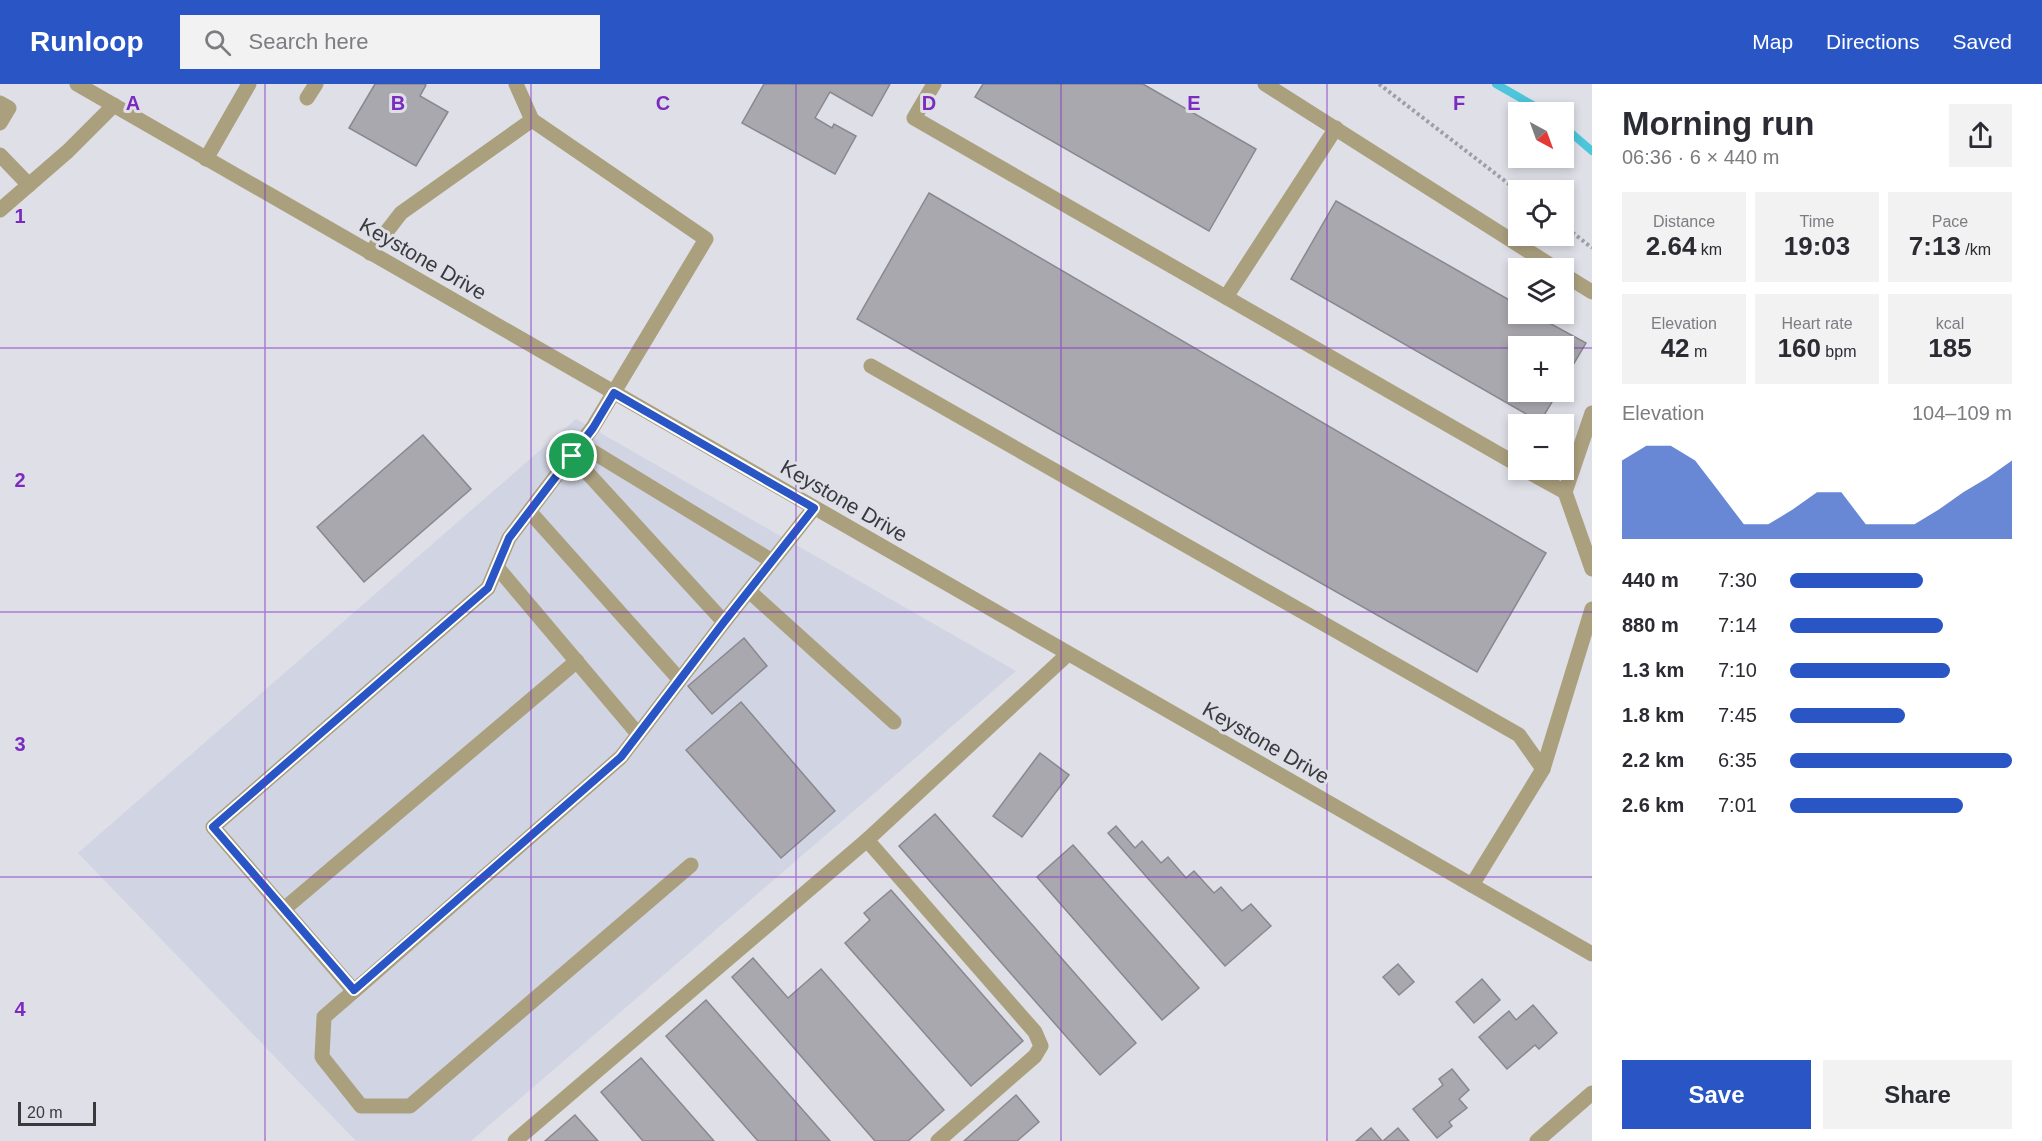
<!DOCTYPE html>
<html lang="en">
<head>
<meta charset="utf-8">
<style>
	body { margin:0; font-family:Helvetica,sans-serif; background:#f2f2f3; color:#2b2b33; height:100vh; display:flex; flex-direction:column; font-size:22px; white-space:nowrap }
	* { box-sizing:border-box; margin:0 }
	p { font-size:20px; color:#7c7c81 }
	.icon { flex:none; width:33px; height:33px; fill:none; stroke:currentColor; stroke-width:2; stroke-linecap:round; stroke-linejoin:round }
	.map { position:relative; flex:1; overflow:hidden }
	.side { display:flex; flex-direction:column; background:#fff; width:450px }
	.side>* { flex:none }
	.needle { width:39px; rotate:139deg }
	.tools { position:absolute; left:1508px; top:18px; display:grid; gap:12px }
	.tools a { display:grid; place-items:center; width:66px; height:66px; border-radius:0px; background:#fff; box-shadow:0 3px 9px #0003; font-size:30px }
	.scale { position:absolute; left:18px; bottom:15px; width:78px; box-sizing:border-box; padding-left:6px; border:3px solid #393a3d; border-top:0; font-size:16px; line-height:21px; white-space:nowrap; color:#393a3d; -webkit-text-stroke:4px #dedfe7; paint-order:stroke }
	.pin { position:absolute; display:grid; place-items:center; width:51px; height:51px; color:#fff; margin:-26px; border:3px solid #fff; border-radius:50%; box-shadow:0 2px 6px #0007 }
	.round { display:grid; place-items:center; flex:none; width:63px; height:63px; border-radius:0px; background:#f2f2f3 }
	.headline { display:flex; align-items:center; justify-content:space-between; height:102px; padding:0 30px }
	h1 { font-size:33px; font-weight:800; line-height:45px }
	.stats { display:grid; grid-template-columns:repeat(3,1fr); gap:9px; height:102px; padding:6px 30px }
	.stats div { display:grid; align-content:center; border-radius:0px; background:#f2f2f3; text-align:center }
	.stats b { font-size:26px; font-weight:800 }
	.stats small { font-size:16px; font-weight:400 }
	.stats p { font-size:16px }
	.chart { height:168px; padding:12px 30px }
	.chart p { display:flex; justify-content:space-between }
	.chart svg { width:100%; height:108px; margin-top:6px; fill:#2956c4; opacity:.7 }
	.button { display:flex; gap:12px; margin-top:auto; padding:12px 30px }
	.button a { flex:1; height:69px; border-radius:0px; background:#2956c4; color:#fff; font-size:24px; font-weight:800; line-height:69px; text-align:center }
	.button a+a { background:#f2f2f3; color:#2b2b33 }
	ul { padding:0 30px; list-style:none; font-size:20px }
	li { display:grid; grid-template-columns:96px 72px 1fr; align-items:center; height:45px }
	li i { height:15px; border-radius:8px; background:#2956c4 }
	header { display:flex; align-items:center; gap:36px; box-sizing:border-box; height:84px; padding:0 30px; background:#2956c4; color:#fff }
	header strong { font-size:28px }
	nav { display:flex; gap:33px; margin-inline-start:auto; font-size:21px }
	.search { width:420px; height:54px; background:#f2f2f3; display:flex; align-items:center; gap:15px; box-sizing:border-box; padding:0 21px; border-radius:0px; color:#7c7c81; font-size:22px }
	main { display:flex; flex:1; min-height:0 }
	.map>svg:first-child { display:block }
	.built { fill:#d1d4e3 }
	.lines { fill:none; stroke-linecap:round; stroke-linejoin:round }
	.stream { stroke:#4dc5da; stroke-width:8 }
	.building { fill:#aaa8af; stroke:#89888f; stroke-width:1.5 }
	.path { stroke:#9e9fa5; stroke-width:4; stroke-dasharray:3 3; stroke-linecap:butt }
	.minor { stroke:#aba07e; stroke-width:15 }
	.route-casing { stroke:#fff; stroke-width:12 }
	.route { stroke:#2956c4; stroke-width:8 }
	.grid { fill:none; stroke:#7b2cbf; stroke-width:1.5; stroke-opacity:0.55 }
	.labels { text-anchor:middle; stroke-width:6; stroke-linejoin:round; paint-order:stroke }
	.street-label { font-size:21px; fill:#393a3d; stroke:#dedfe7 }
	.grid-label { font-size:20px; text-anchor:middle; font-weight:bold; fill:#7b2cbf; stroke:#dedfe7; stroke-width:6; stroke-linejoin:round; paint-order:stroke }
</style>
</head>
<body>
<header>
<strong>Runloop</strong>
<div class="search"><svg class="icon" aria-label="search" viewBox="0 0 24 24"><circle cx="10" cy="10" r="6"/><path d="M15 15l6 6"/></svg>Search here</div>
<nav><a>Map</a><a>Directions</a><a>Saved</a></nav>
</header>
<main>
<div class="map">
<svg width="1592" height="1057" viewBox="0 0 1592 1057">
	<rect width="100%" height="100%" fill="#dedfe7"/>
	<polygon class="built" points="576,335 1016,587 471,1057 356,1057 78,769"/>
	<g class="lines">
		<g class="stream">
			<polyline points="1496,0 1545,28"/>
			<polyline points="1563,42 1592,67"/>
		</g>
	</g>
	<g class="building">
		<polygon points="375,0 424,0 426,1 420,12 448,28 416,82 349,44"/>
		<polygon points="764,0 890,0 872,32 830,8 815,34 832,44 834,40 856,52 835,90 742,39"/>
		<polygon points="983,0 1143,0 1256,65 1209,147 975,13"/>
		<polygon points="929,109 1546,469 1477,588 857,235"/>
		<polygon points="1336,117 1518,221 1518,230 1533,230 1586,259 1563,298 1563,262 1518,262 1518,308 1558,308 1540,338 1291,195"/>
		<polygon points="423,351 471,405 364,498 317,443"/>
		<polygon points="744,554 767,582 712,630 688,602"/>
		<polygon points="741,618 835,727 781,774 686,666"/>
		<polygon points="1040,669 1069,691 1022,753 993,732"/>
		<polygon points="935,730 1136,959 1100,991 899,762"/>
		<polygon points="1116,742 1135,764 1142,757 1161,779 1168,773 1186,794 1194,787 1214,809 1221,803 1242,827 1251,820 1271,842 1225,882 1108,749"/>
		<polygon points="1073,761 1199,904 1162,936 1037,793"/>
		<polygon points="891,806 1023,957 971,1002 845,859 870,836 864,829"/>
		<polygon points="753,874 788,914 821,885 944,1026 908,1057 875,1057 732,893"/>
		<polygon points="1398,880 1414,898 1399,911 1383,893"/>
		<polygon points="1482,895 1500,916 1474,939 1456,918"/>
		<polygon points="706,916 830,1057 758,1057 666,952"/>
		<polygon points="1533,921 1557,949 1539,965 1535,961 1507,985 1479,953 1509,927 1516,936"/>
		<polygon points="641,974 714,1057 643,1057 601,1008"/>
		<polygon points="1452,985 1469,1006 1459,1015 1467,1024 1449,1038 1452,1042 1437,1054 1413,1025 1443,1001 1439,995"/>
		<polygon points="1016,1011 1039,1038 1017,1057 964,1057"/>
		<polygon points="575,1031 598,1057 545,1057"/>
		<polygon points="1371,1044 1382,1057 1356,1057"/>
		<polygon points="1398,1044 1409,1057 1383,1057"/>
	</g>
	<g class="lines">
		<g class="path">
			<polyline points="1379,0 1518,107"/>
			<polyline points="1563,141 1592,164"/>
		</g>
		<g class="minor">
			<polyline points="77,0 1592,870"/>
			<polyline points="516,0 532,36"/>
			<polyline points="934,0 914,34 1518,381"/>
			<polyline points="1265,0 1555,184"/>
			<polyline points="307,14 316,0"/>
			<polyline points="0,19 9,24 0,39"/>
			<polyline points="0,71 29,101"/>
			<polyline points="206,75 249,0"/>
			<polyline points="0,126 68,67 114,21"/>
			<polyline points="370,169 401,129 532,36 706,155 593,343 509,454 488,504 213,743 354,907 621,673 724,538 814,424"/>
			<polyline points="1563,190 1592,208"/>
			<polyline points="1226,213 1336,44"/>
			<polyline points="871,282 1519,651 1543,685"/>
			<polyline points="1592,329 1565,408 1592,485"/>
			<polyline points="580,360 772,477"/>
			<polyline points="572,372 724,538"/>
			<polyline points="1525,386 1565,408"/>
			<polyline points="530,428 679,595"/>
			<polyline points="497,483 638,650"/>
			<polyline points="749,507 894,638"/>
			<polyline points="867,756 1035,948 1041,962 1035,972 938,1057"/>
			<polyline points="1472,801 1543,685 1592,525"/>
			<polyline points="284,825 577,577"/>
			<polyline points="354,907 324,933 322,973 361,1022 410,1022 691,781"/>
			<polyline points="515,1057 867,756 1068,570"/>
			<polyline points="1537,1057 1592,1009"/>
		</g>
	</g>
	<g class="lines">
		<g class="route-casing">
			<polygon id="route" points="614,309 814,424 724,538 621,673 354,906 213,743 488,504 509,454 593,344"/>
		</g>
		<use href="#route" class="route"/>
	</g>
	<path class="grid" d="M265 0V1057M531 0V1057M796 0V1057M1061 0V1057M1327 0V1057M0 264H1518M1563 264H1592M0 528H1592M0 793H1592"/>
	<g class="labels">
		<g class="street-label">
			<text transform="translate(423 175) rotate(30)" y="7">Keystone Drive</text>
			<text transform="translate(844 417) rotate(30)" y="7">Keystone Drive</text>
			<text transform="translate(1266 659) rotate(30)" y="7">Keystone Drive</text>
		</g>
	</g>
	<g class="grid-label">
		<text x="133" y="26">A</text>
		<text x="398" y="26">B</text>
		<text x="663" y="26">C</text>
		<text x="929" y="26">D</text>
		<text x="1194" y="26">E</text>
		<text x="1459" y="26">F</text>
		<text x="20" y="139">1</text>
		<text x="20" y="403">2</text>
		<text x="20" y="667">3</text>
		<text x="20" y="932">4</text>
	</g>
</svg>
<div class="tools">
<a><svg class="needle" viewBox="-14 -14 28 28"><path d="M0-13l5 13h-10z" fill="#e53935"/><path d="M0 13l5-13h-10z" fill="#7c7c81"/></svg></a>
<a><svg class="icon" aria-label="locate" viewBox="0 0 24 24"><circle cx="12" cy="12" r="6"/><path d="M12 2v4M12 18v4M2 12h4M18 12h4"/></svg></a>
<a><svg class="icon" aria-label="layers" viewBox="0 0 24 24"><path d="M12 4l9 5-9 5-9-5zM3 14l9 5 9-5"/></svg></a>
<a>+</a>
<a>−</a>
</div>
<div class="scale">20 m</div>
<div class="pin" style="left:572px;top:372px;background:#1e9e55"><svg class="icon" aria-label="arrive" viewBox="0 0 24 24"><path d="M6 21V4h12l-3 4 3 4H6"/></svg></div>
</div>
<section class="side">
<div class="headline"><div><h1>Morning run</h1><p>06:36 · 6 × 440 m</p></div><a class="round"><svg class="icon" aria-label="share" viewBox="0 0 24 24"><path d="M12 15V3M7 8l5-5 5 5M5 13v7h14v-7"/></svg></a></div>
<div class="stats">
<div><p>Distance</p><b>2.64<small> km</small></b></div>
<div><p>Time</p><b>19:03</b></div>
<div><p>Pace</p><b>7:13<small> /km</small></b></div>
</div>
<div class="stats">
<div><p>Elevation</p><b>42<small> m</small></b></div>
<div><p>Heart rate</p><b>160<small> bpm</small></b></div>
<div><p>kcal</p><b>185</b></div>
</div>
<div class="chart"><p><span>Elevation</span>104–109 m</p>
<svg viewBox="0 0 160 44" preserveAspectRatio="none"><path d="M0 44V12L10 6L20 6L30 12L40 25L50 38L60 38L70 32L80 25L90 25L100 38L110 38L120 38L130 32L140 25L150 19L160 12V44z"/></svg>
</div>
<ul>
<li><b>440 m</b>7:30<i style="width:60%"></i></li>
<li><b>880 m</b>7:14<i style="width:69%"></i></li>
<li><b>1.3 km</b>7:10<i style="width:72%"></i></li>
<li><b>1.8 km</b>7:45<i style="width:52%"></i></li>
<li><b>2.2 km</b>6:35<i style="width:100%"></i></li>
<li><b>2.6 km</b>7:01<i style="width:78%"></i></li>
</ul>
<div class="button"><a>Save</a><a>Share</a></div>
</section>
</main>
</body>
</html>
